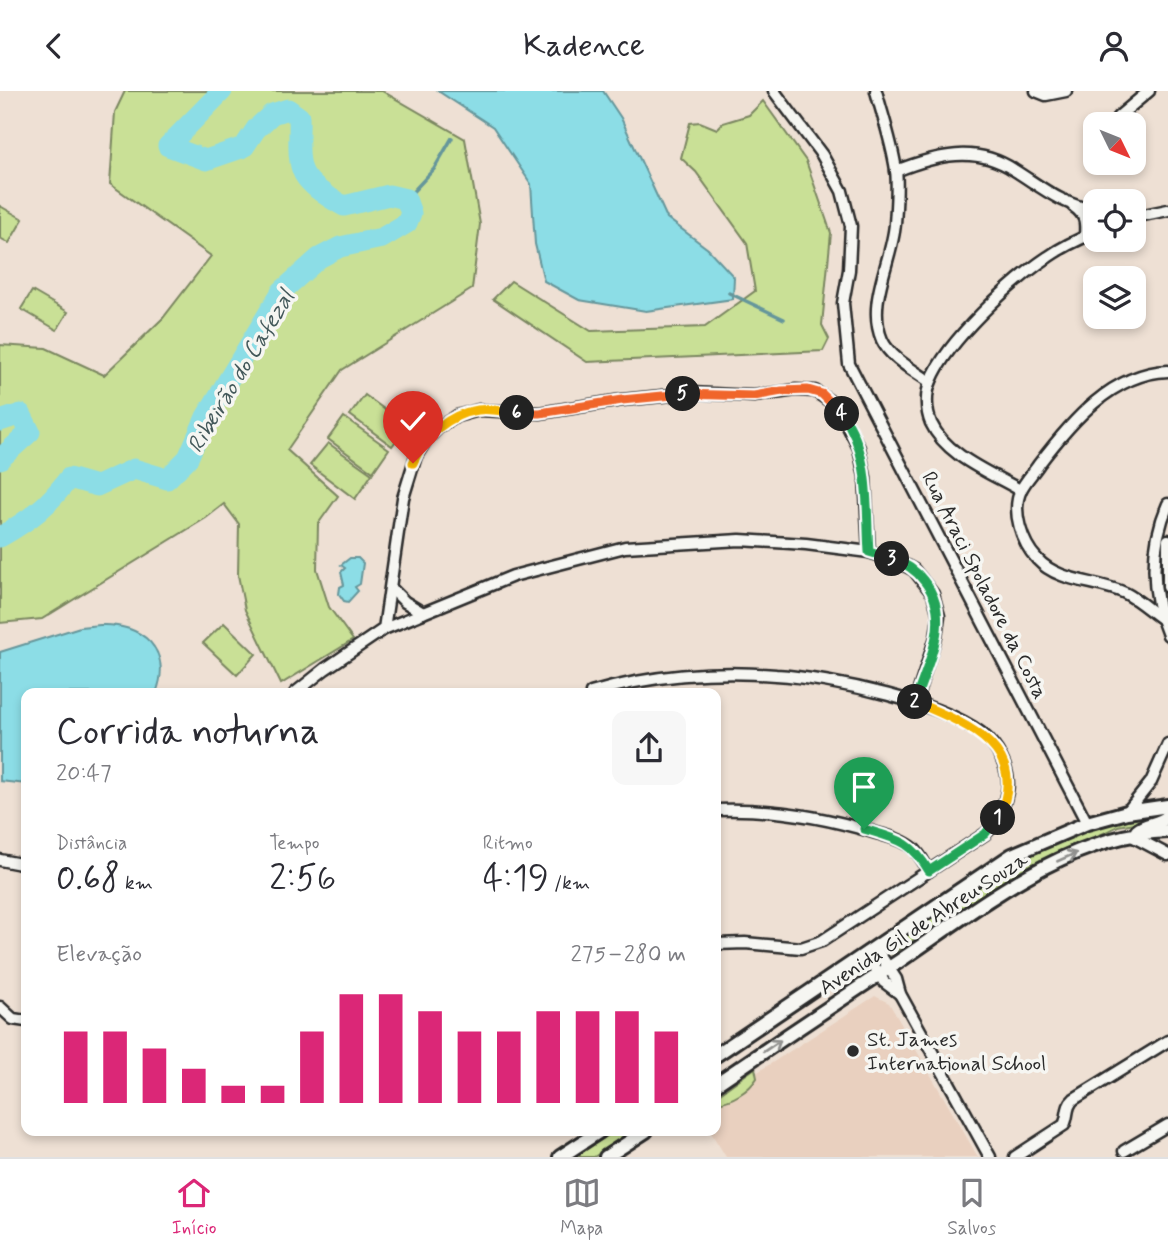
<!DOCTYPE html>
<html lang="pt">
<head>
<meta charset="utf-8">
<style>
	body { margin:0; font-family:Mynerve,sans-serif; background:#f7f7f7; color:#2b2b33; height:100vh; display:flex; flex-direction:column; font-size:26px; white-space:nowrap }
	* { box-sizing:border-box; margin:0 }
	p { font-size:23px; color:#7c7c81 }
	.icon { flex:none; width:38px; height:38px; fill:none; stroke:currentColor; stroke-width:2; stroke-linecap:round; stroke-linejoin:round }
	.map { position:relative; flex:1; overflow:hidden }
	.drawer { position:absolute; left:21px; top:597px; width:700px; height:448px; display:flex; flex-direction:column; background:#fff; border-radius:14px; box-shadow:0 4px 10px #0003 }
	.drawer>* { flex:none }
	.needle { width:46px; rotate:133deg }
	.tools { position:absolute; left:1083px; top:21px; display:grid; gap:14px }
	.tools a { display:grid; place-items:center; width:63px; height:63px; border-radius:14px; background:#fff; box-shadow:0 4px 10px #0003; font-size:35px }
	.pin { position:absolute; display:grid; place-items:center; width:60px; height:60px; color:#fff; margin:-72px -30px; border-radius:50% 50% 50% 0; rotate:-45deg; box-shadow:0 0 7px #0007 }
	.pin .icon { rotate:45deg }
	.km { position:absolute; width:35px; height:35px; margin:-18px; border-radius:50%; background:#222; color:#fff; font-size:19px; line-height:35px; text-align:center }
	.round { display:grid; place-items:center; flex:none; width:74px; height:74px; border-radius:14px; background:#f7f7f7 }
	.head { display:flex; align-items:center; justify-content:space-between; height:119px; padding:0 35px }
	h1 { font-size:38px; font-weight:600; line-height:52px }
	.metrics { display:grid; grid-template-columns:repeat(3,1fr); gap:10px; height:119px; padding:7px 35px }
	.metrics div { display:grid; align-content:center }
	.metrics b { font-size:35px; font-weight:600 }
	.metrics small { font-size:19px; font-weight:400 }
	.metrics p { font-size:19px }
	.chart { height:196px; padding:14px 35px }
	.chart p { display:flex; justify-content:space-between }
	.chart svg { width:100%; height:126px; margin-top:7px; stroke:#db2777; stroke-width:6 }
	header { display:flex; justify-content:space-between; align-items:center; height:91px; padding:0 35px; background:#fff; font-size:32px; font-weight:600 }
	.tab-bar { display:flex; justify-content:space-around; align-items:center; height:98px; border-top:2px solid #e1e1e2; background:#fff; font-size:19px; color:#7c7c81 }
	.tab-bar a { display:grid; justify-items:center; gap:4px }
	.tab-bar .on { color:#db2777 }
	.map>svg:first-child { display:block }
	.built { fill:#e9d0bf }
	.green { fill:#c9e096; stroke:#7a8660; stroke-width:2 }
	.water { fill:#8cdde6; stroke:#65969b; stroke-width:2 }
	.lines { fill:none; stroke-linecap:round; stroke-linejoin:round }
	.stream { stroke:#65969b; stroke-width:3.5 }
	.river { stroke:#8cdde6; stroke-width:21 }
	.minor-casing { stroke:#2b2b2b; stroke-width:15 }
	.tertiary-casing { stroke:#2b2b2b; stroke-width:18 }
	.minor { stroke:#f6f6f2; stroke-width:10 }
	.tertiary { stroke:#f6f6f2; stroke-width:12 }
	.oneway { stroke:#90908e }
	.split-1-casing { stroke:#fff; stroke-width:14 }
	.split-2-casing { stroke:#fff; stroke-width:14 }
	.split-3-casing { stroke:#fff; stroke-width:14 }
	.split-4-casing { stroke:#fff; stroke-width:14 }
	.split-5-casing { stroke:#fff; stroke-width:14 }
	.split-6-casing { stroke:#fff; stroke-width:14 }
	.split-7-casing { stroke:#fff; stroke-width:14 }
	.split-1 { stroke:#22a559; stroke-width:9 }
	.split-2 { stroke:#f5b400; stroke-width:9 }
	.split-3 { stroke:#22a559; stroke-width:9 }
	.split-4 { stroke:#22a559; stroke-width:9 }
	.split-5 { stroke:#f0652b; stroke-width:9 }
	.split-6 { stroke:#f0652b; stroke-width:9 }
	.split-7 { stroke:#f5b400; stroke-width:9 }
	.poi-dot { fill:#2b2b2b; stroke:#f6f6f2; stroke-width:2.5 }
	.labels { text-anchor:middle; stroke-width:7; stroke-linejoin:round; paint-order:stroke }
	.street-label { font-size:21px; fill:#2b2b2b; stroke:#f6f6f2 }
	.poi-label { font-size:21px; fill:#2b2b2b; stroke:#f6f6f2; text-anchor:start }
	.water-label { font-size:23px; font-style:italic; fill:#43585a; stroke:#f6f6f2 }
</style>
</head>
<body>
<header><svg class="icon" aria-label="back" viewBox="0 0 24 24"><path d="M15 5l-7 7 7 7"/></svg>Kadence<svg class="icon" aria-label="person" viewBox="0 0 24 24"><circle cx="12" cy="8" r="4"/><path d="M4 21q1-7 8-7t8 7"/></svg></header>
<div class="map">
<svg width="1168" height="1066" viewBox="0 0 1168 1066">
	<rect width="100%" height="100%" fill="#eee0d4"/>
	<filter id="ink" filterUnits="userSpaceOnUse"><feTurbulence type="fractalNoise" baseFrequency=".0143" numOctaves="2"/><feDisplacementMap in="SourceGraphic" scale="14" xChannelSelector="R" yChannelSelector="G"/><feConvolveMatrix kernelMatrix="1 2 1 2 8 2 1 2 1" color-interpolation-filters="sRGB"/></filter>
	<g filter="url(#ink)">
		<polygon class="built" points="875,905 889,912 978,1066 726,1066 710,1040 716,1040 716,1008"/>
		<g class="green">
			<polygon points="125,0 382,0 465,48 480,133 472,198 342,279 287,359 338,405 318,433 317,478 329,516 353,549 281,593 245,519 238,484 239,433 224,413 206,427 42,528 0,532 0,254 46,257 104,284 163,227 211,165 110,93 115,21"/>
			<polygon points="763,10 806,70 831,142 822,234 829,248 823,260 587,271 493,208 511,190 591,240 705,236 755,200 747,152 696,81 681,67 690,32 700,31 717,38 723,32 749,24"/>
			<polygon points="0,115 23,128 9,152 0,147"/>
			<polygon points="32,200 68,221 57,239 21,218"/>
			<polygon points="365,304 407,335 392,355 350,324"/>
			<polygon points="344,326 389,358 373,381 328,348"/>
			<polygon points="328,352 372,383 355,408 310,374"/>
			<polygon points="224,532 256,563 237,584 203,552"/>
			<polygon points="1159,722 1163,724 1162,727 1118,735 1100,744 1051,764 891,863 884,857 1030,763 1095,736"/>
			<path d="M755 977 757 987C749 1000 731 1011 716 1012V1005Z"/>
			<polygon points="615,1040 634,1040 594,1066 575,1066"/>
		</g>
		<g class="water">
			<polygon points="438,0 603,0 621,27 667,127 708,158 734,186 733,208 646,220 579,209 544,190 535,153 531,93 493,36"/>
			<polygon points="350,467 358,467 363,472 360,493 355,496 358,500 348,511 344,510 339,503 340,496 344,494 341,481 345,477 341,474"/>
			<path d="M100 534C142 532 173 559 156 602H26V693L0 690V561L80 536Z"/>
		</g>
		<g class="lines">
			<g class="stream">
				<polyline points="406,108 434,78 452,47"/>
				<polyline points="729,202 784,228"/>
			</g>
			<g class="river">
				<polyline points="0,330 21,323 30,341 0,368"/>
				<path d="M0 446C31 428 47 416 69 387L97 395 134 378 167 388 188 367 206 326 282 200 319 167 340 156 382 147 407 132 411 122 406 108 389 104 344 115C331 108 312 97 304 83 296 68 300 43 299 26L288 18 272 23 256 38 244 56 206 69 168 55 222 0"/>
			</g>
			<g class="minor-casing">
				<g id="minor">
					<polyline points="774,0 822,64 842,100 851,135 849,179 843,212 849,273 1087,732"/>
					<path d="M876 0C883 26 892 52 896 79 898 95 896 116 895 133 892 170 866 212 882 249 890 267 915 280 930 291"/>
					<polyline points="1036,0 1046,4 1066,0"/>
					<polyline points="1118,26 1149,0"/>
					<path d="M896 80C936 64 976 54 1014 79 1043 97 1060 113 1096 120"/>
					<path d="M1073 115C1086 124 1086 131 1085 145"/>
					<polyline points="1134,126 1168,119"/>
					<path d="M1168 280C1112 282 1071 331 1039 373 1034 381 1025 390 1021 399 1011 420 1022 452 1037 468 1059 492 1096 489 1125 502 1141 510 1153 523 1168 532"/>
					<path d="M1020 399C991 382 946 365 931 332 926 320 925 303 931 290 947 250 1012 190 1048 166 1062 156 1079 148 1096 141"/>
					<path d="M1168 413C1150 455 1150 502 1168 544"/>
					<polyline points="1168,449 1168,496"/>
					<polyline points="391,497 405,511 423,522"/>
					<polyline points="384,538 403,407 416,365 426,349 438,337 457,325 479,319 540,322 622,309 692,302 754,305 796,299 815,300 831,311 840,320 859,357 865,386 869,461"/>
					<polyline points="295,602 325,578 384,538 513,485 625,456 740,449 806,453 869,461 897,470 914,479 933,503 939,525 936,546 915,611"/>
					<path d="M591 602C649 584 715 579 776 584 827 587 952 612 988 648 1001 662 1011 683 1007 701 1003 719 998 731 985 743L822 850 801 857 745 852 716 853"/>
					<path d="M716 719C770 717 820 725 873 741 886 745 902 748 913 757 920 763 924 772 929 780"/>
					<polyline points="1127,721 1151,691 1168,653"/>
					<polyline points="1132,745 1168,764"/>
					<polyline points="0,769 26,774"/>
					<polyline points="875,856 896,888 900,903 990,1066"/>
					<polyline points="866,862 884,891 900,903"/>
					<polyline points="0,916 13,928 26,930"/>
					<polyline points="1124,1060 1168,1034"/>
					<path d="M1015 1066 1064 1034C1069 1025 1065 1016 1074 1008L1168 950"/>
				</g>
			</g>
			<g class="tertiary-casing">
				<g id="tertiary">
					<path d="M1137 740C1146 732 1160 734 1168 725"/>
					<polyline points="716,964 1012,764 1087,732 1127,721 1168,715"/>
					<path d="M716 993C776 952 837 911 898 871 978 817 1067 743 1168 740"/>
					<polyline points="560,1066 600,1040"/>
					<polyline points="606,1066 646,1040"/>
				</g>
			</g>
			<use href="#minor" class="minor"/>
			<use href="#tertiary" class="tertiary"/>
		</g>
		<defs><path id="oneway-shaft" d="M-6 0H5M1.5-3L5.5 0L1.5 3" fill="none" stroke-width="1.6" stroke-linecap="round" stroke-linejoin="round" transform="scale(1.75)"/></defs>
		<g class="oneway">
			<use href="#oneway-shaft" transform="translate(1067 766) rotate(-24)"/>
			<use href="#oneway-shaft" transform="translate(772 955) rotate(-34)"/>
		</g>
	</g>
	<g class="lines" filter="url(#ink)">
		<g class="split-1-casing">
			<path id="split-1" d="M864 738C897 748 911 749 929 780L985 743 998 727"/>
		</g>
		<g class="split-2-casing">
			<path id="split-2" d="M915 611C967 633 1032 658 998 727"/>
		</g>
		<g class="split-3-casing">
			<path id="split-3" d="M892 468C905 472 916 479 924 490 954 527 927 572 915 611"/>
		</g>
		<g class="split-4-casing">
			<path id="split-4" d="M842 323C871 362 866 415 869 461L892 468"/>
		</g>
		<g class="split-5-casing">
			<polyline id="split-5" points="683,303 754,305 782,300 808,299 822,303 842,323"/>
		</g>
		<g class="split-6-casing">
			<polyline id="split-6" points="517,322 540,322 622,309 683,303"/>
		</g>
		<g class="split-7-casing">
			<path id="split-7" d="M413 372C424 345 449 323 478 319 491 317 504 321 517 322"/>
		</g>
		<use href="#split-1" class="split-1"/>
		<use href="#split-2" class="split-2"/>
		<use href="#split-3" class="split-3"/>
		<use href="#split-4" class="split-4"/>
		<use href="#split-5" class="split-5"/>
		<use href="#split-6" class="split-6"/>
		<use href="#split-7" class="split-7"/>
	</g>
	<circle class="poi-dot" cx="853" cy="960" r="7"/>
	<g class="labels">
		<g class="street-label">
			<text transform="translate(985 494) rotate(63)" y="7">Rua Araci Spoladore da Costa</text>
			<text transform="translate(923 832) rotate(-33)" y="7">Avenida Gil de Abreu Souza</text>
		</g>
		<g class="poi-label">
			<text x="867" y="955">St. James<tspan x="867" dy="24">International School</tspan></text>
		</g>
		<g class="water-label">
			<text transform="translate(240 280) rotate(-59)" y="8">Ribeirão do Cafezal</text>
		</g>
	</g>
</svg>
<div class="tools">
<a><svg class="needle" viewBox="-14 -14 28 28"><path d="M0-13l5 13h-10z" fill="#e53935"/><path d="M0 13l5-13h-10z" fill="#7c7c81"/></svg></a>
<a><svg class="icon" aria-label="locate" viewBox="0 0 24 24"><circle cx="12" cy="12" r="6"/><path d="M12 2v4M12 18v4M2 12h4M18 12h4"/></svg></a>
<a><svg class="icon" aria-label="layers" viewBox="0 0 24 24"><path d="M12 4l9 5-9 5-9-5zM3 14l9 5 9-5"/></svg></a>
</div>
<div class="pin" style="left:864px;top:738px;background:#1e9e55"><svg class="icon" aria-label="arrive" viewBox="0 0 24 24"><path d="M6 21V4h12l-3 4 3 4H6"/></svg></div>
<div class="pin" style="left:413px;top:372px;background:#d93025"><svg class="icon" aria-label="check" viewBox="0 0 24 24"><path d="M5 12l5 5 9-10"/></svg></div>
<b class="km" style="left:998px;top:727px">1</b>
<b class="km" style="left:915px;top:611px">2</b>
<b class="km" style="left:892px;top:468px">3</b>
<b class="km" style="left:842px;top:323px">4</b>
<b class="km" style="left:683px;top:303px">5</b>
<b class="km" style="left:517px;top:322px">6</b>
<section class="drawer">
<div class="head"><div><h1>Corrida noturna</h1><p>20:47</p></div><a class="round"><svg class="icon" aria-label="share" viewBox="0 0 24 24"><path d="M12 15V3M7 8l5-5 5 5M5 13v7h14v-7"/></svg></a></div>
<div class="metrics">
<div><p>Distância</p><b>0.68<small> km</small></b></div>
<div><p>Tempo</p><b>2:56</b></div>
<div><p>Ritmo</p><b>4:19<small> /km</small></b></div>
</div>
<div class="chart"><p><span>Elevação</span>275–280 m</p>
<svg viewBox="0 0 160 44" preserveAspectRatio="none"><path d="M5 44V19M15 44V19M25 44V25M35 44V32M45 44V38M55 44V38M65 44V19M75 44V6M85 44V6M95 44V12M105 44V19M115 44V19M125 44V12M135 44V12M145 44V12M155 44V19"/></svg>
</div>
</section>
</div>
<nav class="tab-bar">
<a class="on"><svg class="icon" aria-label="home" viewBox="0 0 24 24"><path d="M3 11l9-7 9 7M6 9v11h12V9"/></svg>Início</a>
<a><svg class="icon" aria-label="map" viewBox="0 0 24 24"><path d="M3 6l6-2 6 2 6-2v14l-6 2-6-2-6 2zM9 4v14M15 6v14"/></svg>Mapa</a>
<a><svg class="icon" aria-label="saved" viewBox="0 0 24 24"><path d="M7 4h10v16l-5-4-5 4z"/></svg>Salvos</a>
</nav>
</body>
</html>
